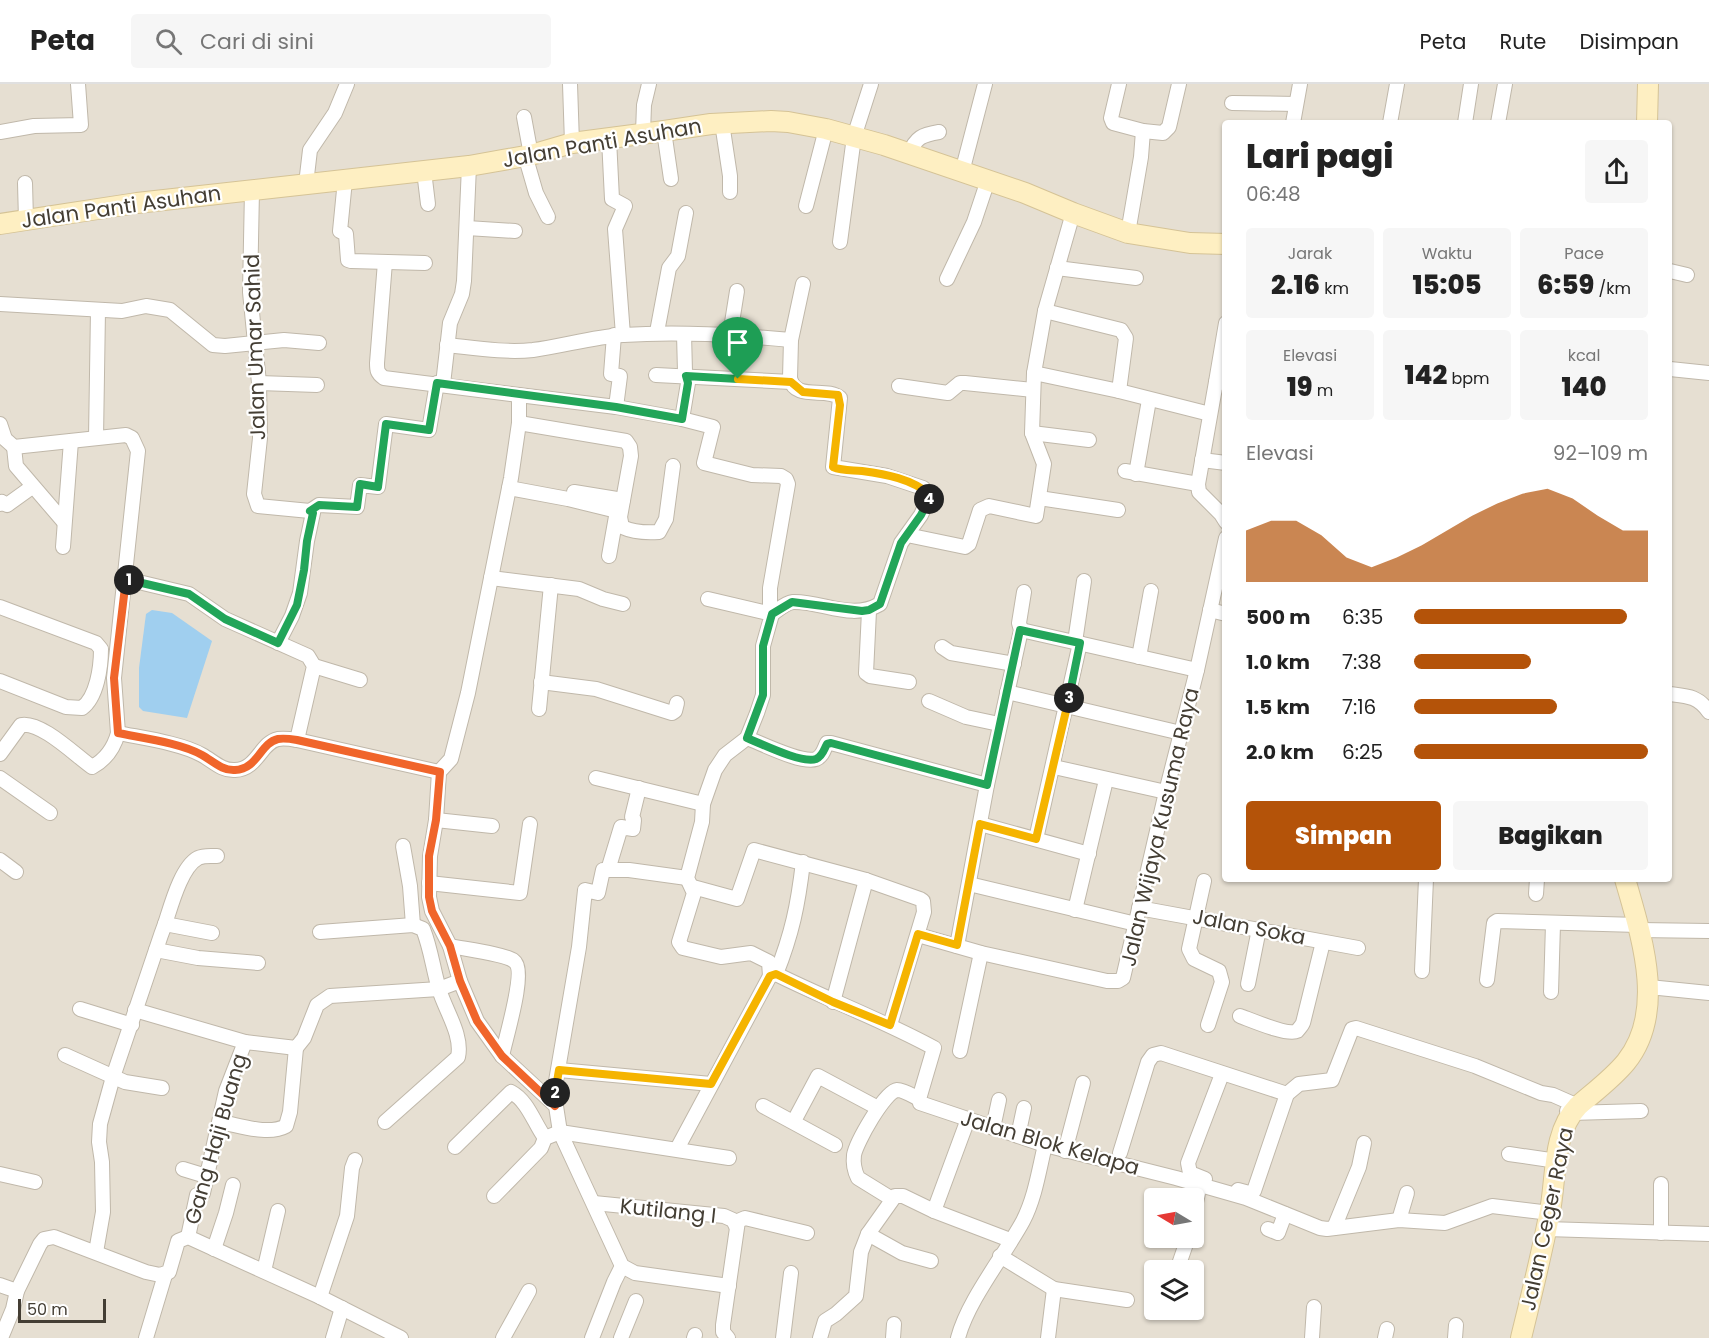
<!DOCTYPE html>
<html lang="id">
<head>
<meta charset="utf-8">
<style>
	body { margin:0; font-family:Poppins,sans-serif; background:#f6f6f6; color:#222; height:100vh; display:flex; flex-direction:column; font-size:22px; white-space:nowrap }
	* { box-sizing:border-box; margin:0 }
	p { font-size:20px; color:#767676 }
	.icon { flex:none; width:33px; height:33px; fill:none; stroke:currentColor; stroke-width:2; stroke-linecap:round; stroke-linejoin:round }
	.map { position:relative; flex:1; overflow:hidden }
	.drawer { position:absolute; left:1222px; top:36px; width:450px; height:762px; display:flex; flex-direction:column; background:#fff; border-radius:6px; box-shadow:0 2px 4px #0004 }
	.drawer>* { flex:none }
	.needle { width:39px; rotate:280deg }
	.fabs { position:absolute; left:1144px; top:1104px; display:grid; gap:12px }
	.fabs a { display:grid; place-items:center; width:60px; height:60px; border-radius:6px; background:#fff; box-shadow:0 2px 4px #0004; font-size:30px }
	.scale { position:absolute; left:18px; bottom:15px; width:88px; box-sizing:border-box; padding-left:6px; border:3px solid #443e34; border-top:0; font-size:16px; line-height:21px; white-space:nowrap; color:#443e34; -webkit-text-stroke:4px #fff; paint-order:stroke }
	.pin { position:absolute; display:grid; place-items:center; width:51px; height:51px; color:#fff; margin:-62px -26px; border-radius:50% 50% 50% 0; rotate:-45deg; box-shadow:0 0 6px #0007 }
	.pin .icon { rotate:45deg }
	.km { position:absolute; width:30px; height:30px; margin:-15px; border-radius:50%; background:#222; color:#fff; font-size:16px; line-height:30px; text-align:center }
	.round { display:grid; place-items:center; flex:none; width:63px; height:63px; border-radius:6px; background:#f6f6f6 }
	.summary { display:flex; align-items:center; justify-content:space-between; height:102px; padding:0 24px }
	h1 { font-size:33px; font-weight:800; line-height:45px }
	.figures { display:grid; grid-template-columns:repeat(3,1fr); gap:9px; height:102px; padding:6px 24px }
	.figures div { display:grid; align-content:center; border-radius:6px; background:#f6f6f6; text-align:center }
	.figures b { font-size:26px; font-weight:800 }
	.figures small { font-size:16px; font-weight:400 }
	.figures p { font-size:16px }
	.chart { height:168px; padding:12px 24px }
	.chart p { display:flex; justify-content:space-between }
	.chart svg { width:100%; height:108px; margin-top:6px; fill:#b45309; opacity:.7 }
	.cta { display:flex; gap:12px; margin-top:auto; padding:12px 24px }
	.cta a { flex:1; height:69px; border-radius:6px; background:#b45309; color:#fff; font-size:24px; font-weight:800; line-height:69px; text-align:center }
	.cta a+a { background:#f6f6f6; color:#222 }
	ul { padding:0 24px; list-style:none; font-size:20px }
	li { display:grid; grid-template-columns:96px 72px 1fr; align-items:center; height:45px }
	li i { height:15px; border-radius:8px; background:#b45309 }
	header { display:flex; align-items:center; gap:36px; box-sizing:border-box; height:84px; padding:0 30px; background:#fff; border-bottom:2px solid #e0e0e0 }
	header strong { font-size:28px }
	nav { display:flex; gap:33px; margin-inline-start:auto; font-size:21px }
	.search { width:420px; height:54px; background:#f6f6f6; display:flex; align-items:center; gap:15px; box-sizing:border-box; padding:0 21px; border-radius:6px; color:#767676; font-size:22px }
	.map>svg:first-child { display:block }
	.residential { fill:#e6dfd2; fill-rule:evenodd }
	.water { fill:#a0cfef }
	.lines { fill:none; stroke-linecap:round; stroke-linejoin:round }
	.street-casing { stroke:#c0b8aa; stroke-width:16 }
	.secondary-casing { stroke:#d5c396; stroke-width:22 }
	.street { stroke:#fff; stroke-width:14 }
	.secondary { stroke:#feefc2; stroke-width:20 }
	.split-1-casing { stroke:#fff; stroke-width:12 }
	.split-2-casing { stroke:#fff; stroke-width:12 }
	.split-3-casing { stroke:#fff; stroke-width:12 }
	.split-4-casing { stroke:#fff; stroke-width:12 }
	.split-5-casing { stroke:#fff; stroke-width:12 }
	.split-1 { stroke:#22a559; stroke-width:8 }
	.split-2 { stroke:#f0652b; stroke-width:8 }
	.split-3 { stroke:#f5b400; stroke-width:8 }
	.split-4 { stroke:#22a559; stroke-width:8 }
	.split-5 { stroke:#f5b400; stroke-width:8 }
	.labels { text-anchor:middle; stroke-width:4.5; stroke-linejoin:round; paint-order:stroke }
	.street-label { font-size:21px; fill:#443e34; stroke:#fff }
</style>
</head>
<body>
<header>
<strong>Peta</strong>
<div class="search"><svg class="icon" aria-label="search" viewBox="0 0 24 24"><circle cx="10" cy="10" r="6"/><path d="M15 15l6 6"/></svg>Cari di sini</div>
<nav><a>Peta</a><a>Rute</a><a>Disimpan</a></nav>
</header>
<div class="map">
<svg width="1709" height="1254" viewBox="0 0 1709 1254">
	<rect width="100%" height="100%" fill="#f2eee4"/>
	<path class="residential" d="M0 0H1709V1254H0ZM1226 39H1670V795H1226ZM1155 1114H1194V1154H1155ZM1155 1186H1194V1226H1155Z"/>
	<polygon class="water" points="152,526 172,529 212,557 187,634 143,627 139,623 139,584 146,530"/>
	<g class="lines">
		<g class="street-casing">
			<g id="street">
				<polyline points="570,0 572,59"/>
				<polyline points="1119,0 1111,34 1113,39 1143,47 1163,49 1169,43 1179,0"/>
				<polyline points="1232,19 1296,20"/>
				<polyline points="524,33 531,71"/>
				<polyline points="722,39 730,92 730,108"/>
				<polyline points="1293,39 1300,0"/>
				<polyline points="1390,39 1397,0"/>
				<polyline points="1465,39 1471,0"/>
				<polyline points="1498,39 1505,0"/>
				<polyline points="664,47 671,95"/>
				<polyline points="0,48 34,42 81,41 78,0"/>
				<polyline points="643,49 644,21 649,0"/>
				<polyline points="609,55 612,115 625,122 615,145 623,251"/>
				<path d="M909 70C916 53 922 51 939 48"/>
				<polyline points="525,71 536,109 548,133"/>
				<polyline points="424,87 428,120"/>
				<polyline points="962,88 985,0"/>
				<polyline points="345,96 340,147 346,150 348,176 351,177 425,179"/>
				<polyline points="25,99 26,136"/>
				<polyline points="306,100 310,66 335,29 347,0"/>
				<polyline points="252,106 250,208 259,299 260,354 254,410 258,422 310,427 319,421 357,423 360,401 378,403 386,340 429,346 437,299"/>
				<polyline points="806,122 826,45"/>
				<polyline points="467,144 515,147"/>
				<polyline points="1128,149 1141,73 1143,47"/>
				<polyline points="840,158 854,53 871,0"/>
				<path d="M385 178 377 279C377 286 377 289 384 294L519 311V339L511 394 468 609 451 675 439 688"/>
				<polyline points="1057,184 1136,194"/>
				<polyline points="1670,187 1687,191"/>
				<polyline points="947,195 974,138 988,96"/>
				<polyline points="0,220 122,227 146,222 170,226 213,261 225,262 284,256 319,259"/>
				<polyline points="1045,227 1121,246 1126,254 1119,307"/>
				<polyline points="657,248 669,184 678,172 686,129"/>
				<path d="M684 250 685 288 688 299 682 335 713 343 704 379 752 391 781 392 786 395 788 400 770 504V520L772 530C778 526 785 519 793 518 823 517 851 537 880 520L901 459 921 431 930 411 923 404 887 392 833 383 840 314C827 302 795 318 790 294L791 256 803 200"/>
				<polyline points="614,251 611,290 620,292 616,323"/>
				<polyline points="730,251 737,207"/>
				<path d="M447 261C475 264 505 269 533 266 563 262 593 253 623 251 679 247 735 251 791 256"/>
				<polyline points="1670,285 1709,289"/>
				<polyline points="1034,289 1119,307 1210,330"/>
				<polyline points="656,291 791,298"/>
				<polyline points="1216,298 1226,239"/>
				<polyline points="259,299 317,301"/>
				<polyline points="1226,299 1216,298 1198,400 1199,408 1221,430 1226,438"/>
				<polyline points="443,300 450,239 462,210 464,197 469,82"/>
				<polyline points="899,302 948,309 960,299 965,299 1033,306"/>
				<polyline points="519,311 616,323 682,335"/>
				<path d="M519 339 626 357 630 363 631 372 620 433 622 443C633 448 646 449 659 448L666 435 673 382"/>
				<path d="M0 340 5 355 14 363 126 351 132 354 138 367 114 594 118 649C114 664 105 676 92 683 75 671 41 637 21 641L0 670"/>
				<polyline points="1032,349 1089,356"/>
				<polyline points="96,354 98,226"/>
				<polyline points="14,363 16,382 64,438"/>
				<polyline points="1202,376 1226,379"/>
				<polyline points="1125,387 1198,400"/>
				<polyline points="1136,390 1149,316"/>
				<polyline points="509,404 568,415 617,427 609,472"/>
				<polyline points="574,408 623,416"/>
				<polyline points="1039,414 1118,426"/>
				<polyline points="0,420 2,418 7,421 32,403"/>
				<polyline points="907,451 965,463 969,460 980,426 989,422 1036,432 1044,380 1032,349 1034,289 1045,227 1073,129"/>
				<polyline points="63,463 71,357"/>
				<polyline points="491,494 579,505 603,515 623,520"/>
				<polyline points="126,495 189,510 225,535 308,572 314,582 297,656"/>
				<polyline points="708,515 772,530 763,562 763,611 757,629 747,654 725,671 715,686 703,720 702,738 687,794 694,809 679,858 683,864 721,873 751,869 769,878 770,892"/>
				<path d="M0 523 96 559 101 565C101 583 97 613 82 624L66 623 0 597"/>
				<polyline points="1210,526 1226,530"/>
				<polyline points="869,527 866,589 870,592 909,598"/>
				<polyline points="1021,546 1197,586"/>
				<polyline points="1075,558 1084,497"/>
				<polyline points="278,559 292,532 300,509 307,457 313,429 310,427"/>
				<polyline points="942,563 951,569 1014,580"/>
				<polyline points="1139,573 1151,507"/>
				<polyline points="314,582 360,596"/>
				<polyline points="541,598 596,605 672,629 675,627 677,619"/>
				<polyline points="1007,608 1181,649"/>
				<path d="M1670 610C1687 612 1698 612 1709 628"/>
				<polyline points="929,617 966,633 999,640"/>
				<polyline points="539,625 551,501"/>
				<path d="M118 649C142 654 181 659 202 671 213 677 222 687 235 686 258 685 260 659 278 655 284 654 291 655 297 656L439 688"/>
				<path d="M747 654C763 660 802 680 816 675 823 672 824 665 827 659H831L987 701"/>
				<polyline points="1054,683 1166,708"/>
				<polyline points="439,688 436,736 430,772 429,813 432,827 450,862 460,897 477,937 502,972 556,1022 560,1048 622,1182 635,1189 729,1202"/>
				<polyline points="0,694 50,729"/>
				<polyline points="596,694 703,720"/>
				<polyline points="436,736 492,742"/>
				<polyline points="980,740 1089,770"/>
				<polyline points="1036,755 1080,559"/>
				<polyline points="403,762 410,802 413,841"/>
				<polyline points="0,776 16,788"/>
				<polyline points="608,786 621,743 633,745 634,736 632,733 639,704"/>
				<polyline points="1204,797 1189,865 1194,875 1219,887 1222,898 1208,941"/>
				<polyline points="429,799 520,809 530,740"/>
				<polyline points="969,800 1136,840"/>
				<polyline points="693,803 737,815 754,766 866,796 920,815 923,817 924,828 890,941"/>
				<polyline points="1536,810 1537,795"/>
				<polyline points="1139,824 1358,864"/>
				<polyline points="1075,826 1106,696"/>
				<path d="M165 840C171 822 181 783 198 774 204 771 211 772 217 772"/>
				<polyline points="1639,846 1709,847"/>
				<path d="M320 848 413 841 423 845C431 865 433 885 439 905 445 926 463 951 458 973L385 1038"/>
				<polyline points="918,851 981,869 1107,897 1118,897 1123,894 1166,708 1197,586 1226,454"/>
				<path d="M450 862C464 865 505 870 514 877 527 886 505 956 502 972"/>
				<polyline points="957,862 987,701 1021,546 1019,539 1024,508"/>
				<polyline points="156,866 198,874 258,879"/>
				<polyline points="1422,887 1426,795"/>
				<path d="M776 890C792 850 798 821 803 778"/>
				<polyline points="1487,896 1494,839 1497,837 1638,841"/>
				<polyline points="1248,900 1259,845"/>
				<polyline points="1649,903 1709,909"/>
				<polyline points="1551,908 1553,840"/>
				<polyline points="833,918 866,796"/>
				<polyline points="80,925 132,941"/>
				<polyline points="135,926 245,958 296,964 304,954 317,921 330,912 439,905 460,897"/>
				<path d="M1240 932C1251 936 1288 952 1297 947 1298 946 1303 940 1303 939L1323 858"/>
				<polyline points="960,967 981,869"/>
				<polyline points="65,971 125,998 162,1004"/>
				<polyline points="559,986 711,1000"/>
				<polyline points="556,1022 555,1003 579,863 585,806 598,809 603,786 629,786 687,794"/>
				<polyline points="763,1022 835,1061"/>
				<polyline points="1567,1027 1571,1029 1641,1027"/>
				<polyline points="794,1037 818,992 878,1024"/>
				<path d="M220 1038C239 1041 268 1052 286 1042L290 1028 296 964"/>
				<polyline points="993,1044 999,1016"/>
				<polyline points="1018,1052 1024,1024"/>
				<path d="M455 1063 511 1008C528 1017 534 1039 545 1054"/>
				<path d="M677 1065 770 892 776 890C828 916 883 936 934 964L919 1015 920 1019 1045 1061 1176 1094 1246 1114 1320 1144 1327 1145 1399 1136 1445 1139 1492 1122 1550 1129"/>
				<polyline points="1065,1067 1083,999"/>
				<polyline points="1120,1069 1148,978 1153,971 1161,969 1287,1010"/>
				<polyline points="1509,1070 1557,1077"/>
				<polyline points="183,1085 206,1092"/>
				<polyline points="0,1090 35,1098"/>
				<polyline points="1205,1095 1190,1089 1188,1079 1222,990"/>
				<polyline points="1238,1106 1249,1109 1254,1107 1287,1010 1299,1000 1332,996 1352,945 1356,944 1475,982 1541,1009 1553,1011 1578,1022"/>
				<polyline points="494,1112 541,1064 545,1054 560,1048 729,1074"/>
				<path d="M892 1115 858 1094C855 1088 853 1079 854 1071 856 1059 885 1007 897 1006 904 1006 913 1012 919 1015"/>
				<polyline points="594,1119 724,1132 733,1136 736,1142"/>
				<polyline points="934,1127 968,1035"/>
				<polyline points="1194,1127 1200,1101"/>
				<polyline points="1399,1136 1407,1109"/>
				<polyline points="1334,1144 1359,1083 1364,1059"/>
				<polyline points="1268,1145 1278,1149 1285,1130"/>
				<polyline points="1546,1145 1709,1150"/>
				<polyline points="1661,1149 1661,1100"/>
				<polyline points="868,1150 902,1169 931,1177"/>
				<polyline points="188,1153 197,1111 203,1109 226,1007 245,958"/>
				<polyline points="214,1165 226,1129 233,1101"/>
				<polyline points="96,1168 103,1128 102,1078 99,1058 100,1040 113,993 161,851 165,840 212,849"/>
				<polyline points="1000,1172 1054,1205 1127,1216"/>
				<polyline points="1177,1186 1188,1154"/>
				<polyline points="264,1187 278,1127"/>
				<polyline points="0,1201 17,1207"/>
				<polyline points="320,1213 347,1132 352,1084 355,1076"/>
				<polyline points="1,1254 13,1225 17,1207 40,1160 44,1155 54,1153 146,1188 160,1191 169,1188 178,1157 188,1153 320,1213 401,1254"/>
				<polyline points="146,1254 165,1191"/>
				<polyline points="333,1254 342,1224"/>
				<polyline points="503,1254 529,1207"/>
				<polyline points="592,1254 614,1198 622,1182"/>
				<polyline points="621,1254 636,1217"/>
				<polyline points="694,1254 695,1251"/>
				<polyline points="728,1254 723,1248 723,1241 738,1137 745,1134 807,1149"/>
				<polyline points="783,1254 791,1189"/>
				<polyline points="820,1254 825,1237 836,1230 856,1212 861,1168 868,1150 895,1112 903,1112 934,1127 1010,1156"/>
				<polyline points="893,1254 894,1240"/>
				<path d="M958 1254C968 1216 1004 1172 1023 1137 1035 1114 1039 1086 1045 1061"/>
				<polyline points="1048,1254 1054,1205"/>
				<polyline points="1312,1254 1314,1223"/>
				<polyline points="1385,1254 1387,1245"/>
				<polyline points="1455,1254 1456,1241"/>
			</g>
		</g>
		<g class="secondary-casing">
			<g id="secondary">
				<polyline points="1647,39 1648,0"/>
				<polyline points="0,140 137,119 469,82 531,71 572,59 664,47 711,40 771,37 788,38 826,45 884,61 1025,109 1073,129 1128,149 1190,159 1226,160"/>
				<path d="M1521 1254C1531 1213 1541 1173 1549 1132 1557 1097 1551 1050 1578 1022 1594 1008 1612 995 1626 978 1667 927 1641 851 1625 795"/>
			</g>
		</g>
		<use href="#street" class="street"/>
		<use href="#secondary" class="secondary"/>
	</g>
	<g class="lines">
		<g class="split-1-casing">
			<polyline id="split-1" points="129,496 189,510 225,535 278,559 297,521 304,486 307,457 313,429 310,427 319,421 357,423 360,400 378,403 386,340 429,346 437,299 616,323 682,335 688,299 686,292 738,295"/>
		</g>
		<g class="split-2-casing">
			<path id="split-2" d="M129 496 126 495 114 594 118 649C142 654 181 659 202 671 213 677 222 687 235 686 258 685 260 659 278 655 284 654 291 655 297 656L440 688 436 736 429 772V813L432 827 450 862 460 897 477 937 502 972 555 1022V1009"/>
		</g>
		<g class="split-3-casing">
			<polyline id="split-3" points="555,1009 559,986 711,1000 770,892 776,890 833,918 890,941 918,850 957,861 980,740 1036,755 1069,614"/>
		</g>
		<g class="split-4-casing">
			<path id="split-4" d="M929 415 921 431 901 459 880 520 869 526 862 527 792 518 772 530 763 562V611L747 654C762 660 802 680 816 675 823 672 824 665 827 660L831 659 987 701 1020 546 1080 559 1069 614"/>
		</g>
		<g class="split-5-casing">
			<path id="split-5" d="M738 295 791 298 803 308 838 311 840 321 833 383C842 387 852 386 862 387 885 390 913 395 930 411L929 415"/>
		</g>
		<use href="#split-1" class="split-1"/>
		<use href="#split-2" class="split-2"/>
		<use href="#split-3" class="split-3"/>
		<use href="#split-4" class="split-4"/>
		<use href="#split-5" class="split-5"/>
	</g>
	<g class="labels">
		<g class="street-label">
			<text transform="translate(602 59) rotate(-10)" y="7">Jalan Panti Asuhan</text>
			<text transform="translate(121 123) rotate(-8)" y="7">Jalan Panti Asuhan</text>
			<text transform="translate(255 263) rotate(-92)" y="7">Jalan Umar Sahid</text>
			<text transform="translate(1160 743) rotate(-77)" y="7">Jalan Wijaya Kusuma Raya</text>
			<text transform="translate(1249 843) rotate(11)" y="7">Jalan Soka</text>
			<text transform="translate(216 1055) rotate(-74)" y="7">Gang Haji Buang</text>
			<text transform="translate(1050 1059) rotate(16)" y="7">Jalan Blok Kelapa</text>
			<text transform="translate(668 1127) rotate(6)" y="7">Kutilang I</text>
			<text transform="translate(1547 1135) rotate(-78)" y="7">Jalan Ceger Raya</text>
		</g>
	</g>
</svg>
<div class="fabs">
<a><svg class="needle" viewBox="-14 -14 28 28"><path d="M0-13l5 13h-10z" fill="#e53935"/><path d="M0 13l5-13h-10z" fill="#767676"/></svg></a>
<a><svg class="icon" aria-label="layers" viewBox="0 0 24 24"><path d="M12 4l9 5-9 5-9-5zM3 14l9 5 9-5"/></svg></a>
</div>
<div class="scale">50 m</div>
<div class="pin" style="left:738px;top:295px;background:#1e9e55"><svg class="icon" aria-label="arrive" viewBox="0 0 24 24"><path d="M6 21V4h12l-3 4 3 4H6"/></svg></div>
<b class="km" style="left:129px;top:496px">1</b>
<b class="km" style="left:555px;top:1009px">2</b>
<b class="km" style="left:1069px;top:614px">3</b>
<b class="km" style="left:929px;top:415px">4</b>
<section class="drawer">
<div class="summary"><div><h1>Lari pagi</h1><p>06:48</p></div><a class="round"><svg class="icon" aria-label="share" viewBox="0 0 24 24"><path d="M12 15V3M7 8l5-5 5 5M5 13v7h14v-7"/></svg></a></div>
<div class="figures">
<div><p>Jarak</p><b>2.16<small> km</small></b></div>
<div><p>Waktu</p><b>15:05</b></div>
<div><p>Pace</p><b>6:59<small> /km</small></b></div>
</div>
<div class="figures">
<div><p>Elevasi</p><b>19<small> m</small></b></div>
<div><b>142<small> bpm</small></b></div>
<div><p>kcal</p><b>140</b></div>
</div>
<div class="chart"><p><span>Elevasi</span>92–109 m</p>
<svg viewBox="0 0 160 44" preserveAspectRatio="none"><path d="M0 44V23L10 19L20 19L30 25L40 34L50 38L60 34L70 29L80 23L90 17L100 12L110 8L120 6L130 10L140 17L150 23L160 23V44z"/></svg>
</div>
<ul>
<li><b>500 m</b>6:35<i style="width:91%"></i></li>
<li><b>1.0 km</b>7:38<i style="width:50%"></i></li>
<li><b>1.5 km</b>7:16<i style="width:61%"></i></li>
<li><b>2.0 km</b>6:25<i style="width:100%"></i></li>
</ul>
<div class="cta"><a>Simpan</a><a>Bagikan</a></div>
</section>
</div>
</body>
</html>
